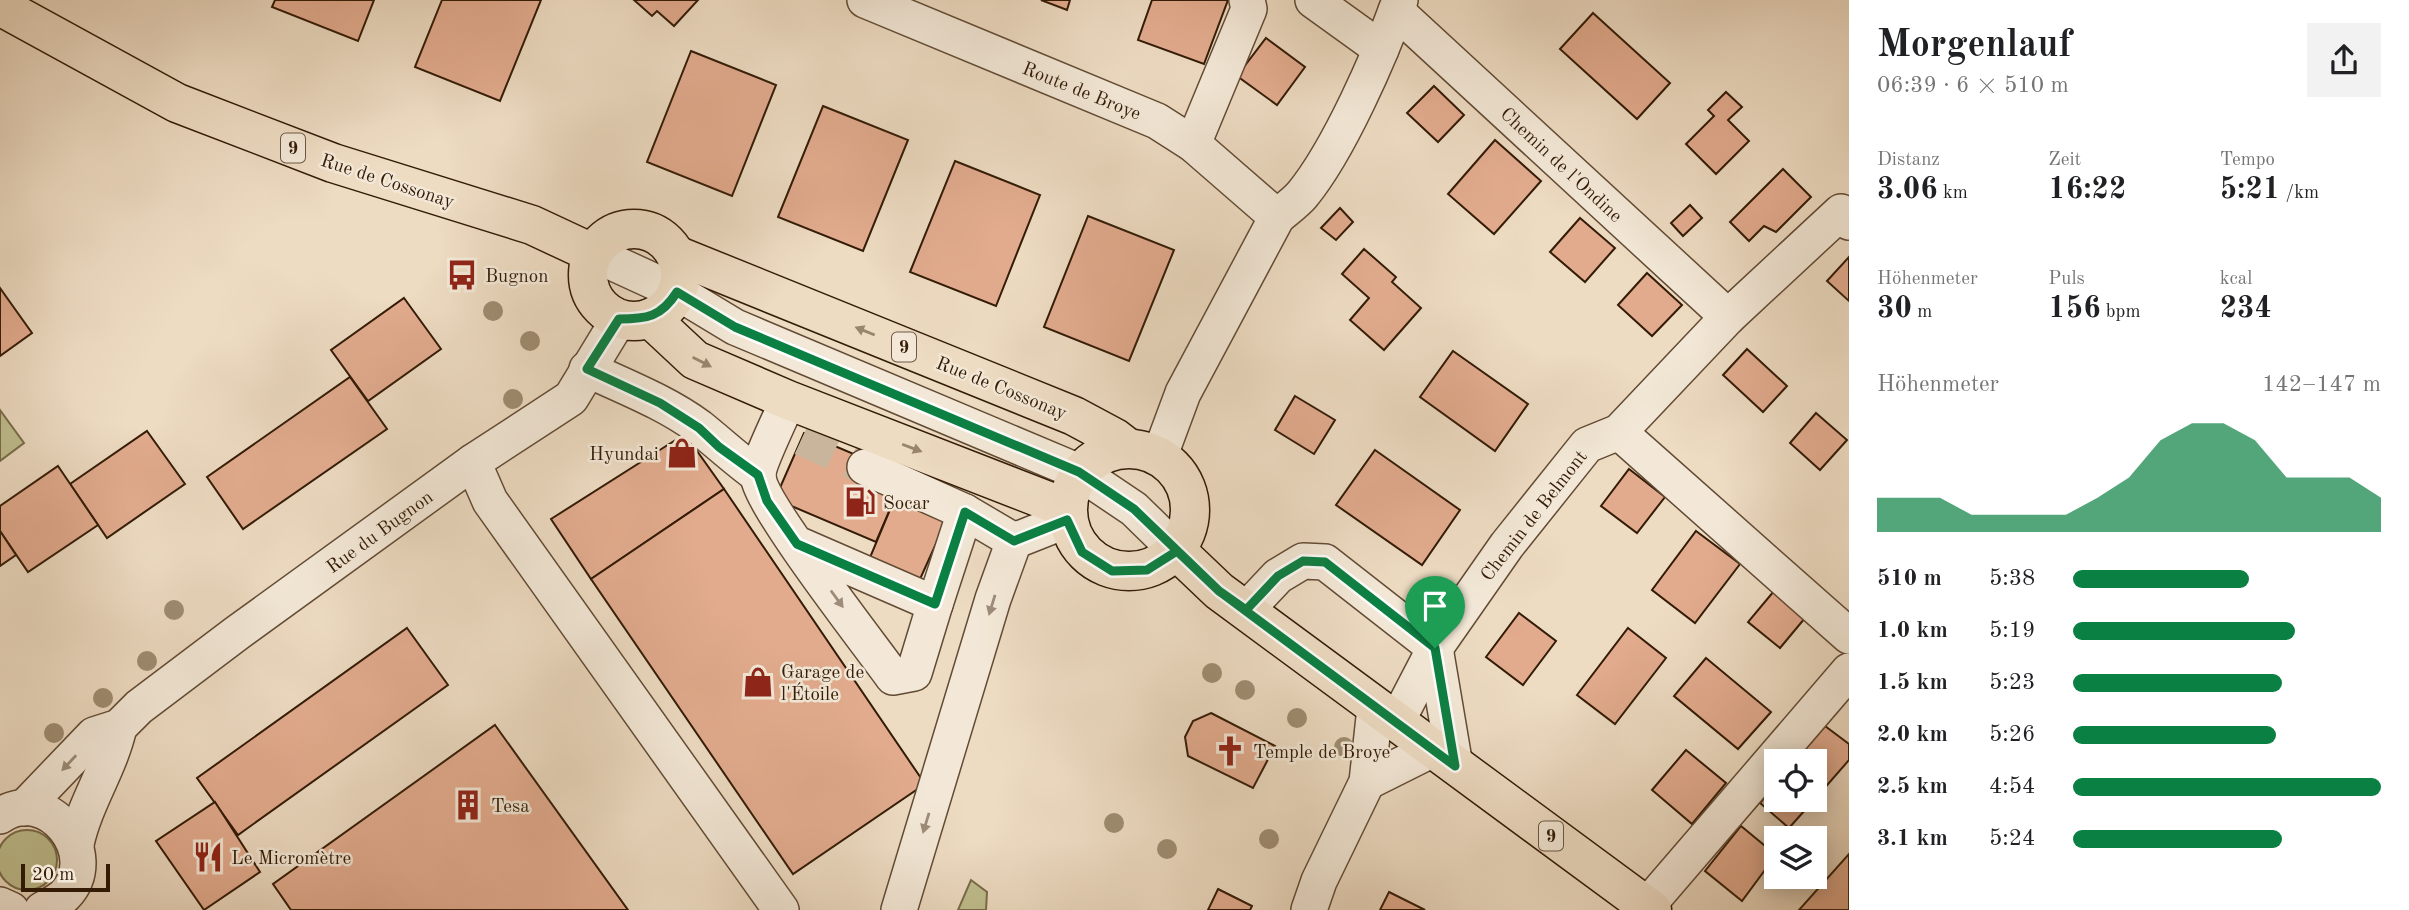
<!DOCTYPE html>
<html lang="de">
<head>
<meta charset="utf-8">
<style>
	body { margin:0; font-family:"Old Standard TT",serif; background:#f2f2f2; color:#202124; height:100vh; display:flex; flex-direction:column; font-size:26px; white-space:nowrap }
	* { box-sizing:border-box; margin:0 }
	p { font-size:23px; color:#757577 }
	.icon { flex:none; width:38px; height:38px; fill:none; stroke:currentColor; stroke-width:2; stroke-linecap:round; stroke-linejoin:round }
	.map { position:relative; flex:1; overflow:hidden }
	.panel { display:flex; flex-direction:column; background:#fff; width:560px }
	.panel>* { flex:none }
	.controls { position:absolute; left:1764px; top:749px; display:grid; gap:14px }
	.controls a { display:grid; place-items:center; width:63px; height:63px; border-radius:0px; background:#fff; box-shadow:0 4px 18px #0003; font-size:35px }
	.scale { position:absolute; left:21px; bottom:18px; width:89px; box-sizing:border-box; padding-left:7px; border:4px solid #331b06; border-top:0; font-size:19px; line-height:24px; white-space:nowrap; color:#331b06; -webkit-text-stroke:5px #f3e8d7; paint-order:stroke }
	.pin { position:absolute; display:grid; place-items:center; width:60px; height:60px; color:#fff; margin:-72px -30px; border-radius:50% 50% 50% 0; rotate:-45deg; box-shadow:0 0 7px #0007 }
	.pin .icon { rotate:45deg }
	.round { display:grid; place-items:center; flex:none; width:74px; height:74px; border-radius:0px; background:#f2f2f2 }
	.summary { display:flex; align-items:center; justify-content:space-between; height:119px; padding:0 28px }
	h1 { font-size:38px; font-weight:800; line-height:52px }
	.stats { display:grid; grid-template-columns:repeat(3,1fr); gap:10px; height:119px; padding:7px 28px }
	.stats div { display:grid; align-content:center }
	.stats b { font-size:30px; font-weight:800 }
	.stats small { font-size:19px; font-weight:400 }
	.stats p { font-size:19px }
	.chart { height:196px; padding:14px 28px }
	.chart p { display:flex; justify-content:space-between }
	.chart svg { width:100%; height:126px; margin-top:7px; fill:#0b8043; opacity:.7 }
	ul { padding:0 28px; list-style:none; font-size:23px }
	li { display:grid; grid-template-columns:112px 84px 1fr; align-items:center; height:52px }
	li i { height:18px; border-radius:9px; background:#0b8043 }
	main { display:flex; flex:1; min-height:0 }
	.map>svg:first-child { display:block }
	.green { fill:#bfbe8e; stroke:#796c4a; stroke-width:2 }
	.building { fill:#e2ab8e; stroke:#331b06; stroke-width:2 }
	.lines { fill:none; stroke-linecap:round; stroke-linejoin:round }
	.minor-tunnel { stroke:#c8b59c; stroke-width:35; stroke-dasharray:35 18; stroke-linecap:butt }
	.minor-casing { stroke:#624b35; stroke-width:38 }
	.major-casing { stroke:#331b06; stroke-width:41 }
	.minor { stroke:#f3e8d7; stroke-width:35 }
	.major { stroke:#eddbc2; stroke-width:38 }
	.tree { fill:#9e8c71 }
	.oneway { fill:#99856d }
	.oneway2 { fill:#9d8c79 }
	.route-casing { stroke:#fff; stroke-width:14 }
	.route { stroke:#0b8043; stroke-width:9 }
	.labels { text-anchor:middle; stroke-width:5; stroke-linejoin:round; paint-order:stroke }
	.shield { fill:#f3e8d7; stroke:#6d5845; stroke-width:2 }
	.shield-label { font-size:18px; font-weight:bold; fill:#331b06 }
	.street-label { font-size:19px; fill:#331b06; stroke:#f3e8d7 }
	.poi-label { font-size:19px; fill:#331b06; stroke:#f3e8d7; text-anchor:start }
</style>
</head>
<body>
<main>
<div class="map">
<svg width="1849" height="910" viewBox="0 0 1849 910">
	<rect width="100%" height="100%" fill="#eddbc2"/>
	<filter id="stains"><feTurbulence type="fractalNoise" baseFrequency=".00286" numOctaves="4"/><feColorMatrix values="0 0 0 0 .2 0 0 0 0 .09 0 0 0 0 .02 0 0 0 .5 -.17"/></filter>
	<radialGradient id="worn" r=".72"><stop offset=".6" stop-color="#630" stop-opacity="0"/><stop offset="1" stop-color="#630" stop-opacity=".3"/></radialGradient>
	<g class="green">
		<polygon points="0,410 24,443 0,461"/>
		<circle cx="27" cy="860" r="30"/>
		<polygon points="971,880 987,892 986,910 958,910"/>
	</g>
	<g class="building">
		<polygon points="275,0 374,0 358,41 272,7"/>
		<polygon points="442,0 541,0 500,101 415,67"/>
		<polygon points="634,0 698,0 674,26 657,11 652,16"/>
		<polygon points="1041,0 1070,0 1067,10"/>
		<polygon points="1152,0 1228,0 1204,64 1138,40"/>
		<polygon points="1593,13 1670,83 1637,119 1560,49"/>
		<polygon points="1266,38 1305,67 1277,105 1237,76"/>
		<polygon points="691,51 776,85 732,196 647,162"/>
		<polygon points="1434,86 1464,115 1438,142 1407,113"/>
		<polygon points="1726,92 1742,107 1728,120 1749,141 1716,174 1686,144 1714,116 1708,110"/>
		<polygon points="823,106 908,140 863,251 778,217"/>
		<polygon points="1495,140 1541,181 1494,234 1448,194"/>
		<polygon points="955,161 1040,195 996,306 910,272"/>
		<polygon points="1783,169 1811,197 1776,232 1764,226 1749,241 1730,222"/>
		<polygon points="1690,205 1702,218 1683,236 1671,223"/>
		<polygon points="1340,208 1353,222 1336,240 1321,228"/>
		<polygon points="1088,216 1174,250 1129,361 1044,327"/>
		<polygon points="1580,218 1615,248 1585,282 1550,252"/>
		<polygon points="1364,249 1396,277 1392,282 1421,308 1384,350 1350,320 1369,298 1342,274"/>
		<polygon points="1849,257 1849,301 1827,281"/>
		<polygon points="1647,273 1682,305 1652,336 1618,305"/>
		<polygon points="0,288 32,333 0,356"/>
		<polygon points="404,298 441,349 368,401 331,350"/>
		<polygon points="1747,349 1787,386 1763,412 1723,375"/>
		<polygon points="1453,351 1528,404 1495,451 1420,397"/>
		<polygon points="350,377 387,429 243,529 207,477"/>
		<polygon points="1295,396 1335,420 1314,454 1275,430"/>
		<polygon points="1816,413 1847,440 1820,470 1790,443"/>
		<polygon points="147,431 185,484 107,538 70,484"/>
		<polygon points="804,433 868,460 897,493 876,542 775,499"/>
		<polygon points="685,434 724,489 591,579 551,519"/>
		<polygon points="1375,450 1460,510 1422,565 1336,505"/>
		<polygon points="58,466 98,525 28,572 0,531 0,506"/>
		<polygon points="1629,469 1665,497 1637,533 1601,506"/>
		<polygon points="724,489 925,784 793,874 591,579"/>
		<polygon points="897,493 949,515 916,588 866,567"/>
		<polygon points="0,531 16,555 0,566"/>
		<polygon points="1696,531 1740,564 1695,623 1652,590"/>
		<polygon points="1774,591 1805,618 1780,648 1748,622"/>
		<polygon points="1519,613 1556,641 1523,685 1486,657"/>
		<polygon points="407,628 448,685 238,835 197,778"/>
		<polygon points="1628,628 1666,658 1615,724 1577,695"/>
		<polygon points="1706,658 1771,712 1738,749 1674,696"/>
		<polygon points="1211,713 1275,746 1253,788 1188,756 1185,737 1193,721"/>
		<polygon points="495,725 628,910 291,910 273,884"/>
		<polygon points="1825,726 1849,744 1849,760 1815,799 1815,761 1795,761"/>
		<polygon points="1686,750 1726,783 1692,824 1652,790"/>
		<polygon points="1776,784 1776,800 1814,800 1789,828 1760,803"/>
		<polygon points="215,802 260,872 204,910 156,841"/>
		<polygon points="1741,826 1776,855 1742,901 1705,871"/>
		<polygon points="1849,854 1849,910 1799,910"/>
		<polygon points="1218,889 1252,906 1250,910 1208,910"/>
		<polygon points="1389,892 1425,910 1380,910"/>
	</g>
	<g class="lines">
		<polyline class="minor-tunnel" points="802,438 865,467"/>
		<g class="minor-casing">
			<g id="minor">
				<polyline points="865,0 1157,121 1193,144 1277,217"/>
				<polyline points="1313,0 1381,49"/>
				<polyline points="1396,11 1728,317"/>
				<polyline points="1193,144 1249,9 1247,0"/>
				<polyline points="592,253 677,292 735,327 1079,472 1134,509 1177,551"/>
				<path d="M587 369C625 387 665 402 699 427 719 443 737 460 758 475"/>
				<path d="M788 400C782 415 758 463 758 475 758 502 871 646 893 677L914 673 935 604 797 544"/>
				<polyline points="1619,432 1849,636"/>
				<path d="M1160 455 1183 393 1277 217C1285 210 1295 203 1302 195 1339 150 1380 56 1400 0"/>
				<polyline points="473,462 490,501 781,910"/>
				<polyline points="865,467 965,512 1014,541"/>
				<polyline points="935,604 965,512"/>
				<polyline points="1246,610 1278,576 1303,561 1325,562 1435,648 1455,766"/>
				<polyline points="1396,723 1435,648 1507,545 1587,445 1619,432 1728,317 1841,212 1849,222"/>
				<polyline points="1367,782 1433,749"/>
				<polyline points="24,808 94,735 119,727 139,707 237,633 473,462 571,398 619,319"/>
				<path d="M0 816C47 783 104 854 65 895 59 901 49 906 42 910"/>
				<path d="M76 844C85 802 110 768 119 727"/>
				<polyline points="0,905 11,910"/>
				<polyline points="1647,906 1849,671"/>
				<polyline points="899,910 993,599 1014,541 1067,520"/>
				<polyline points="1309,910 1319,881 1367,782 1375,708"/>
			</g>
		</g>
		<g class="major-casing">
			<g id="major">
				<polyline points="0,6 177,103 333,163 532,225 592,253"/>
				<circle cx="634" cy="275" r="46"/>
				<polyline points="676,255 1074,416 1115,438 1128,448"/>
				<polyline points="650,318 695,360 788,400 1066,508"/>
				<circle cx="1129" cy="510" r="61"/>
				<polyline points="1177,551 1219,591 1652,910"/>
			</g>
		</g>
		<use href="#minor" class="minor"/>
		<use href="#major" class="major"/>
	</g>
	<g class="tree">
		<circle cx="493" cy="311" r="10"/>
		<circle cx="530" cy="341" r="10"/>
		<circle cx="513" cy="399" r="10"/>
		<circle cx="174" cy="610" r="10"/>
		<circle cx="147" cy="661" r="10"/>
		<circle cx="1212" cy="673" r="10"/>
		<circle cx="1245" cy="690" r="10"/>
		<circle cx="103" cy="698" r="10"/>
		<circle cx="1297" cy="718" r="10"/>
		<circle cx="54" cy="733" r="10"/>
		<circle cx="1344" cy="747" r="10"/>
		<circle cx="1114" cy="823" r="10"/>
		<circle cx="1269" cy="839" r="10"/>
		<circle cx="1167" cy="849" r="10"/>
	</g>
	<defs><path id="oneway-solid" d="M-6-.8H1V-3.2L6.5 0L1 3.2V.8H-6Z" transform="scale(1.75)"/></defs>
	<g class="oneway">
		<use href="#oneway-solid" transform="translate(865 331) rotate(-158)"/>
		<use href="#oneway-solid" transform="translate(702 362) rotate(27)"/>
		<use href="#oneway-solid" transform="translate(912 448) rotate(21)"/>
	</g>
	<g class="oneway2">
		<use href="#oneway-solid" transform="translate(837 599) rotate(54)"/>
		<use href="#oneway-solid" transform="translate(992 605) rotate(107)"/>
		<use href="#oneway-solid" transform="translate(69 763) rotate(133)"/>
		<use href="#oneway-solid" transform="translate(926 823) rotate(107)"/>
	</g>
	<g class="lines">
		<g class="route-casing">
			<path id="route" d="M1435 648 1325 562 1303 561 1278 576 1246 610 1219 591 1134 509 1079 472 735 327 677 292C661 317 647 319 619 319L587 369 660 403 699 428 719 447 758 475 767 501 797 544 935 604 965 512 1014 541 1067 520 1082 552 1112 571 1147 570 1177 551 1219 591 1455 766 1435 648"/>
		</g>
		<use href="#route" class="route"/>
	</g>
	<defs>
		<g id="bus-bare" transform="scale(2.415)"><path d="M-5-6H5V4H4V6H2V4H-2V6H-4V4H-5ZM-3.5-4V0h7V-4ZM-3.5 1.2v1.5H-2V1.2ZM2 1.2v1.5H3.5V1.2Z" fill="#8f2418" stroke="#f3e8d7" stroke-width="2.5" paint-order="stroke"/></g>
		<g id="shop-bare" transform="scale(2.415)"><path d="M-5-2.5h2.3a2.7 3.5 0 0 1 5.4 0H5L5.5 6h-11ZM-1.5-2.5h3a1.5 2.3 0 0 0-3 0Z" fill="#8f2418" stroke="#f3e8d7" stroke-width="2.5" paint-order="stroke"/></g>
		<g id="fuel-bare" transform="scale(2.415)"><path d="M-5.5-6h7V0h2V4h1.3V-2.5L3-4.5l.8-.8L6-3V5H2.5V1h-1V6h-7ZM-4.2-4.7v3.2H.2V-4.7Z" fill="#8f2418" stroke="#f3e8d7" stroke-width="2.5" paint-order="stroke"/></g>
		<g id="church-bare" transform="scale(2.415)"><path d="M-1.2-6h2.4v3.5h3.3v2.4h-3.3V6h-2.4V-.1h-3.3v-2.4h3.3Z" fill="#8f2418" stroke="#f3e8d7" stroke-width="2.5" paint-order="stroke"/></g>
		<g id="building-bare" transform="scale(2.415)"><path d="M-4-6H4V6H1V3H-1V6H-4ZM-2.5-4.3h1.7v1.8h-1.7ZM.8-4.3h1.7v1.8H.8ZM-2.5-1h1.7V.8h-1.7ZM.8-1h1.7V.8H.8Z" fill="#8f2418" stroke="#f3e8d7" stroke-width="2.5" paint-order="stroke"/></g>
		<g id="restaurant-bare" transform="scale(2.415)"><path d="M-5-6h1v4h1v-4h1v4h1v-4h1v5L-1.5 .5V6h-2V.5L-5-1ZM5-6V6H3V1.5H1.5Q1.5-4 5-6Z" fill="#8f2418" stroke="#f3e8d7" stroke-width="2.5" paint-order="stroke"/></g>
	</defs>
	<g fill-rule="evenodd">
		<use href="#bus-bare" x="462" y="275"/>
		<use href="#shop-bare" x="682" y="453"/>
		<use href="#fuel-bare" x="860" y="502"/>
		<use href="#shop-bare" x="758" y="682"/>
		<use href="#church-bare" x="1230" y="751"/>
		<use href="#building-bare" x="468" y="805"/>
		<use href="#restaurant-bare" x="208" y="857"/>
	</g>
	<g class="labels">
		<g class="shield">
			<rect x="281" y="133.5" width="24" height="29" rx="5"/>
			<rect x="892" y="332.5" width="24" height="29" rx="5"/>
			<rect x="1539" y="821.5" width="24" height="29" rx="5"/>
		</g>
		<g class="shield-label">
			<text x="293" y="154">9</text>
			<text x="904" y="353">9</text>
			<text x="1551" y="842">9</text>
		</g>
		<g class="street-label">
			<text transform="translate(1082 90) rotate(22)" y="7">Route de Broye</text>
			<text transform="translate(1562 164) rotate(43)" y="7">Chemin de l'Ondine</text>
			<text transform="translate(388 180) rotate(18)" y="7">Rue de Cossonay</text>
			<text transform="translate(1002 387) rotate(22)" y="7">Rue de Cossonay</text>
			<text transform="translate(1533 515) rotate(-52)" y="7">Chemin de Belmont</text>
			<text transform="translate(379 531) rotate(-36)" y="7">Rue du Bugnon</text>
		</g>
		<g class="poi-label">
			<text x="485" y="282">Bugnon</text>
			<text x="659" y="460" text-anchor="end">Hyundai</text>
			<text x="883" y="509">Socar</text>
			<text x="781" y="678">Garage de<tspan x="781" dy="22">l'Étoile</tspan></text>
			<text x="1253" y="758">Temple de Broye</text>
			<text x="491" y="812">Tesa</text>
			<text x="231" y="864">Le Micromètre</text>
		</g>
	</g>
	<rect width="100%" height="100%" filter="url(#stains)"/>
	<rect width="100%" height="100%" fill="url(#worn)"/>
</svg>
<div class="controls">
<a><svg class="icon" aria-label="locate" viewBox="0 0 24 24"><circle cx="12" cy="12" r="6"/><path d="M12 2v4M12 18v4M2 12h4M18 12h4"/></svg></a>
<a><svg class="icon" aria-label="layers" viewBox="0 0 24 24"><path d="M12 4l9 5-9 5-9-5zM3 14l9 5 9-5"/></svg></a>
</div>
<div class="scale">20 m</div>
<div class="pin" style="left:1435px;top:648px;background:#1e9e55"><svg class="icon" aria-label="arrive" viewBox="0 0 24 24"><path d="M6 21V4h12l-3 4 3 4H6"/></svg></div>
</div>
<section class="panel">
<div class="summary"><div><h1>Morgenlauf</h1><p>06:39 · 6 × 510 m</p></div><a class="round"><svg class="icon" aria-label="share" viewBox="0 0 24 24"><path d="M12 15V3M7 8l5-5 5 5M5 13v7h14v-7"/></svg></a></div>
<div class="stats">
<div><p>Distanz</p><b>3.06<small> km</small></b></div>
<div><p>Zeit</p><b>16:22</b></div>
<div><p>Tempo</p><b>5:21<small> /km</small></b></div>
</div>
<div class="stats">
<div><p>Höhenmeter</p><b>30<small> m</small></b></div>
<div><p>Puls</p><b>156<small> bpm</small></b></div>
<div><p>kcal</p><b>234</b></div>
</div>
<div class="chart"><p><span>Höhenmeter</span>142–147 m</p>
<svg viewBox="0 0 160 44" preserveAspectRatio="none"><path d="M0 44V32L10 32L20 32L30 38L40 38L50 38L60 38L70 32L80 25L90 12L100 6L110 6L120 12L130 25L140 25L150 25L160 32V44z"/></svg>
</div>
<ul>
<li><b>510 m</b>5:38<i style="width:57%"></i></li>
<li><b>1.0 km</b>5:19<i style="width:72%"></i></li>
<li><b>1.5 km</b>5:23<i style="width:68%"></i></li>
<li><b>2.0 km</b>5:26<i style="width:66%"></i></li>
<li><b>2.5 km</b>4:54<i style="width:100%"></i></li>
<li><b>3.1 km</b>5:24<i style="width:68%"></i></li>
</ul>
</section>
</main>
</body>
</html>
